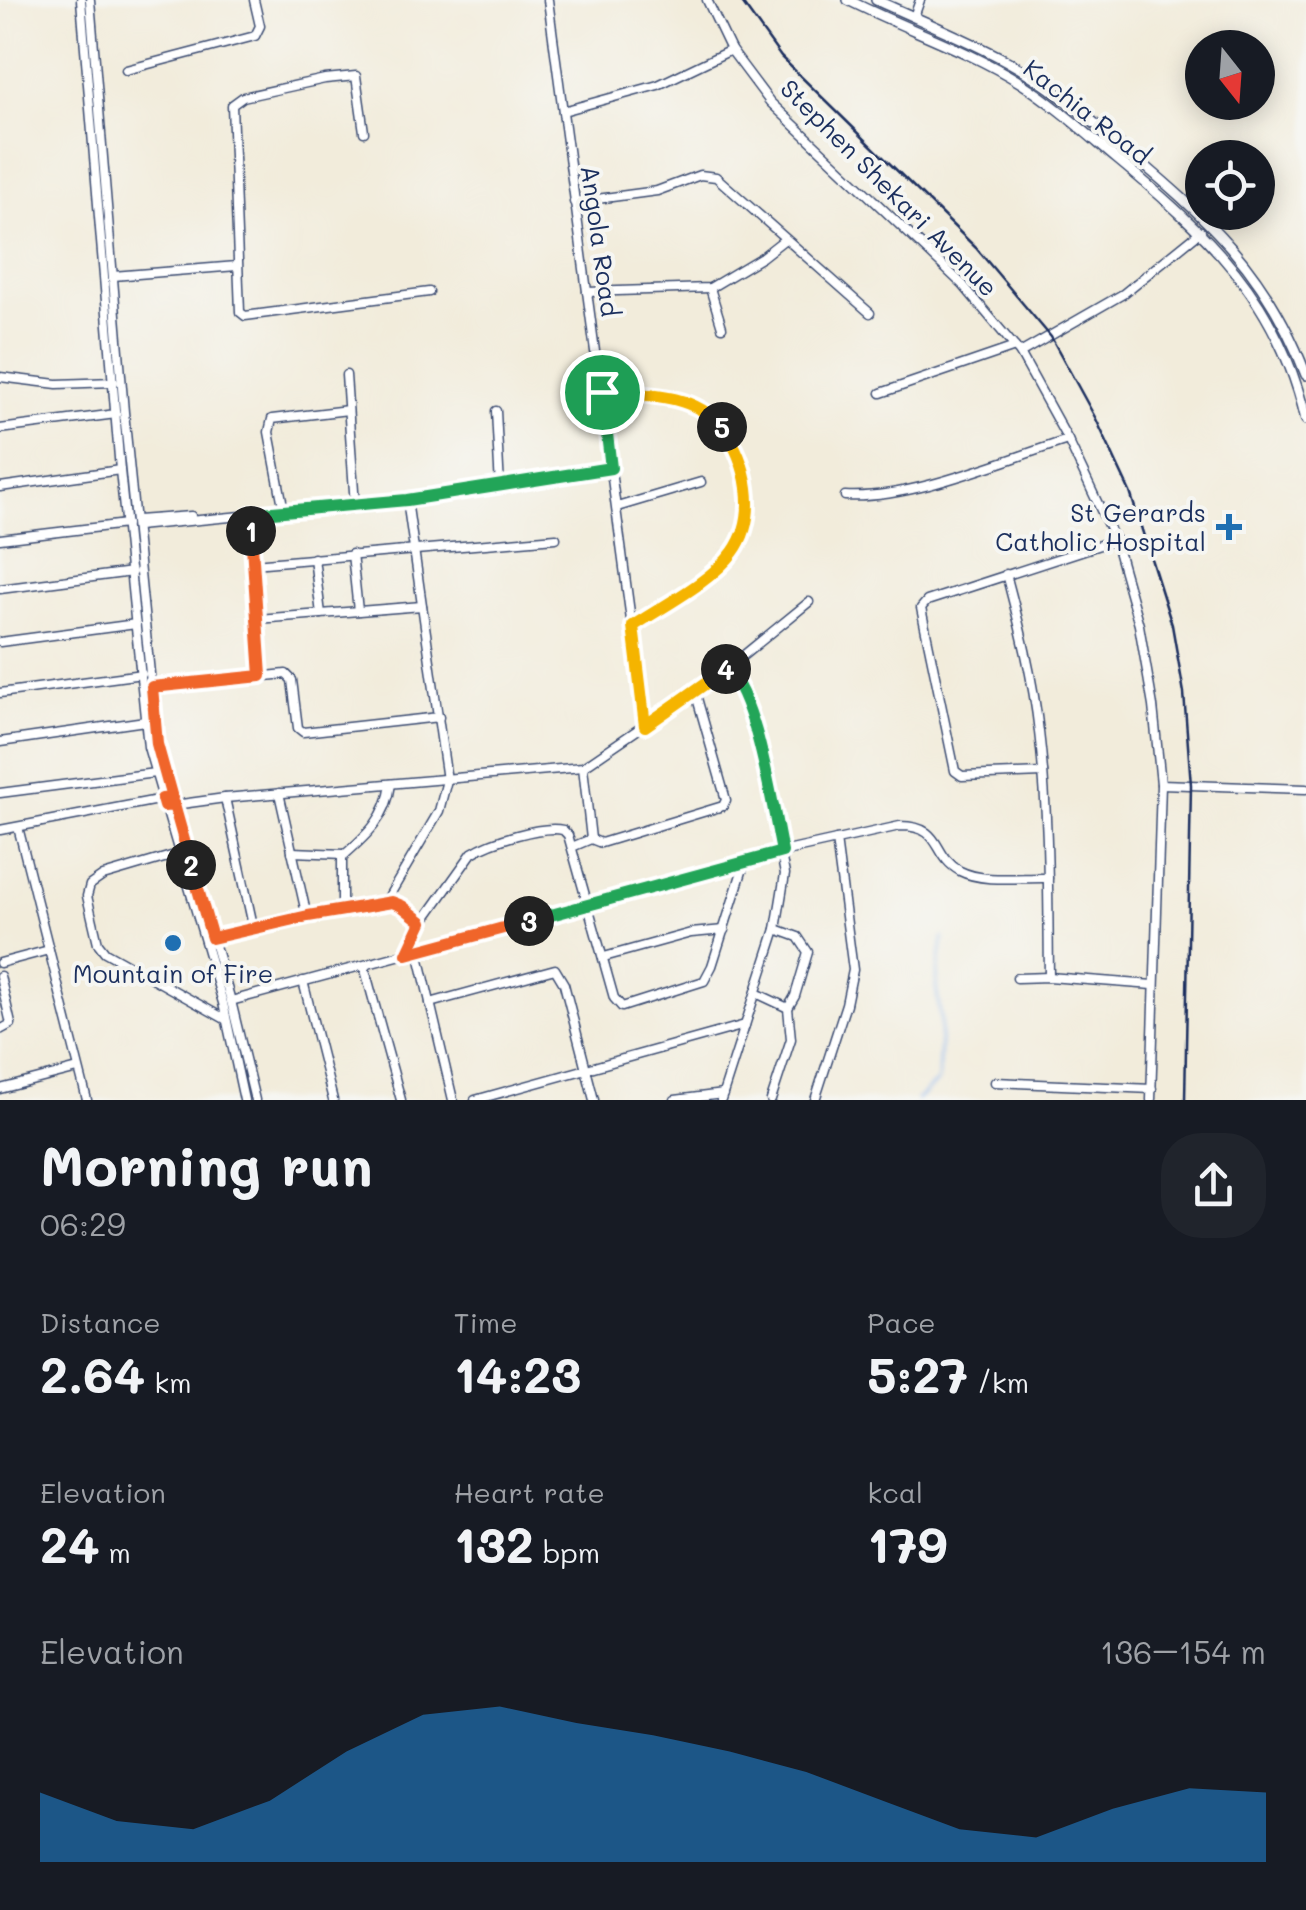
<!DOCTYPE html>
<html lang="en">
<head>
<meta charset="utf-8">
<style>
	body { margin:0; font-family:Mali,sans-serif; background:#20242c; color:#f1f3f6; height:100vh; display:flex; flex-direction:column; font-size:38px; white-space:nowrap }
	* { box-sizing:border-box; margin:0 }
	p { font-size:32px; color:#9ea1a6 }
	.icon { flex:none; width:55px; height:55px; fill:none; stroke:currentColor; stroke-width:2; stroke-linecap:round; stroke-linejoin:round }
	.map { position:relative; height:1100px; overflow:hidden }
	.panel { display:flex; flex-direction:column; background:#171b24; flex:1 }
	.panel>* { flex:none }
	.needle { width:65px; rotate:163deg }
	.controls { position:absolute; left:1185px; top:30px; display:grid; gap:20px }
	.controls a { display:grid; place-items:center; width:90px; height:90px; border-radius:50%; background:#171b24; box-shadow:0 5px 25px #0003; font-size:50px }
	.pin { position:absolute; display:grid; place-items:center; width:85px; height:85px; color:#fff; margin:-42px; border:5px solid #fff; border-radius:50%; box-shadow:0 2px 10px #0007 }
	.km { position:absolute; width:50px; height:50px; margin:-25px; border-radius:50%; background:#222; color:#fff; font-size:28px; line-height:50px; text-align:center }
	.round { display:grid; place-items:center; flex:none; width:105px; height:105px; border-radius:40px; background:#20242c }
	.summary { display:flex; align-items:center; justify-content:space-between; height:170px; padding:0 40px }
	h1 { font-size:55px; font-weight:700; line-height:75px }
	.metrics { display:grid; grid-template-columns:repeat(3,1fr); gap:15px; height:170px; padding:10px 40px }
	.metrics div { display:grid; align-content:center }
	.metrics b { font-size:50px; font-weight:700 }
	.metrics small { font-size:28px; font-weight:400 }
	.metrics p { font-size:28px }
	.chart { height:280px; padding:20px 40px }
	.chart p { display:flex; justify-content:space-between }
	.chart svg { width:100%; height:180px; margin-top:10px; fill:#1f6fb2; opacity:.7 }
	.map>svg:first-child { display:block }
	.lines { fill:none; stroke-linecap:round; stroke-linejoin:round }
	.stream { stroke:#84b3ef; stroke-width:2.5 }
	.minor-casing { stroke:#3b4b71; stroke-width:11 }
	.major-casing { stroke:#3b4b71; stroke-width:12 }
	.minor { stroke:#fff; stroke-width:8 }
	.major { stroke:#fff; stroke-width:9 }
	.rail { stroke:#1b2f5e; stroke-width:2.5 }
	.split-1-casing { stroke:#fff; stroke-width:20 }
	.split-2-casing { stroke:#fff; stroke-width:20 }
	.split-3-casing { stroke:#fff; stroke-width:20 }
	.split-4-casing { stroke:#fff; stroke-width:20 }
	.split-5-casing { stroke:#fff; stroke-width:20 }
	.split-6-casing { stroke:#fff; stroke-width:20 }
	.split-1 { stroke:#22a559; stroke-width:12 }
	.split-2 { stroke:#f0652b; stroke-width:12 }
	.split-3 { stroke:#f0652b; stroke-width:12 }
	.split-4 { stroke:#22a559; stroke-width:12 }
	.split-5 { stroke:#f5b400; stroke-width:12 }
	.split-6 { stroke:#f5b400; stroke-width:12 }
	.poi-dot { fill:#1f6fb2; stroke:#f6f6f2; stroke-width:4 }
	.labels { text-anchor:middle; stroke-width:8; stroke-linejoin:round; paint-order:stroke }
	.street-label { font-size:25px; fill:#1b2f5e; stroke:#f6f6f2 }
	.poi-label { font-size:25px; fill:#1b2f5e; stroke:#f6f6f2; text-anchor:end }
</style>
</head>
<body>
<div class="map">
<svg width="1306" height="1100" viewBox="0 0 1306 1100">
	<rect width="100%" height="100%" fill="#f6f6f2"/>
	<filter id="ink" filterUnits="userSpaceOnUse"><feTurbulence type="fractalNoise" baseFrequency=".01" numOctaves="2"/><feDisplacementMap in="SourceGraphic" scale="20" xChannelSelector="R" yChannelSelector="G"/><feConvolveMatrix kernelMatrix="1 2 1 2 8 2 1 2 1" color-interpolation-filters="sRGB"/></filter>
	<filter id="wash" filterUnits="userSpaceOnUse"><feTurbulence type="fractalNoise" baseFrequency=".0048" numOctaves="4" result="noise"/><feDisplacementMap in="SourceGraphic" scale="40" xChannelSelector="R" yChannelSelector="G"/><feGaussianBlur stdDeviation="2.25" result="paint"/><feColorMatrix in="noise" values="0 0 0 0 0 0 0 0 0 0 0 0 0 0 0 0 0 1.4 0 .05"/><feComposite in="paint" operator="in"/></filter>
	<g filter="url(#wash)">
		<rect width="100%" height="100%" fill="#f2ecdb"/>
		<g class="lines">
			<polyline class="stream" points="917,1100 938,1081 941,1020 936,986 943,938"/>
		</g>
	</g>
	<g filter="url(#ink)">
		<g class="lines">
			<g class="minor-casing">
				<g id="minor">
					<polyline points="81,0 120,470 148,747 223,1003 244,1100"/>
					<polyline points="90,0 124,412 157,744 231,1001 255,1100"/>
					<polyline points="548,0 645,725"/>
					<polyline points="707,0 731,50 770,102 963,285 1020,353 1068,440 1115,540 1139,625 1153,706 1161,784 1151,1100"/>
					<polyline points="914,17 920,0"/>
					<polyline points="126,70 255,36 260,26 254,0"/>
					<polyline points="563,111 658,85 731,50"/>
					<polyline points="364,132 356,76 325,79 243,97 232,105 240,312 245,316 429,292"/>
					<polyline points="574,202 657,191 700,175 716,177 870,313"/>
					<polyline points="113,276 237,266"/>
					<polyline points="710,288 722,327"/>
					<polyline points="587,292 710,288 762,257 785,239"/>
					<polyline points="1020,353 1123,294 1201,231"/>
					<polyline points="346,375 355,506"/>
					<polyline points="0,377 57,384 114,382"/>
					<path d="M601 392C632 394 674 391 701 407 744 432 764 511 733 552 709 583 665 604 633 625"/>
					<polyline points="881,393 1015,347"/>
					<polyline points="496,411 500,488"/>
					<polyline points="0,429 116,414"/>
					<polyline points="0,487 120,470"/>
					<path d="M845 496C911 500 1003 460 1068 440"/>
					<polyline points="617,507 701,482"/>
					<polyline points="284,511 269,432 272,419 348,410"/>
					<polyline points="250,514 261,676"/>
					<polyline points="137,520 191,516"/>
					<polyline points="137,526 407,500 611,468"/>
					<polyline points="0,539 126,524"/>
					<polyline points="352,554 358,611"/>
					<polyline points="314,558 321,614"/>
					<polyline points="253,564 556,538"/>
					<path d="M1006 574C1020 626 1033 678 1039 732 1049 813 1048 896 1049 977"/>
					<polyline points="0,589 132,572"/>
					<polyline points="258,619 422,606"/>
					<polyline points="0,642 136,624"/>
					<polyline points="152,687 286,674 292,680 298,728 303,732 439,717"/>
					<polyline points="0,693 142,674"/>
					<polyline points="0,742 145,721"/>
					<polyline points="583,767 591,839"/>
					<polyline points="1043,773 962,776 955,771 921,608 927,601 1115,540"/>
					<polyline points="1161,784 1306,789"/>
					<polyline points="0,793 155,773"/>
					<polyline points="279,793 307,917"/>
					<polyline points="225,798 254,930"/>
					<polyline points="174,805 225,798 583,767 728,668 809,602"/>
					<polyline points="18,827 87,1100"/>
					<polyline points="0,830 163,799"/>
					<polyline points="572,847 591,839 601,843 723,806 726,800 695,691"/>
					<polyline points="292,852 345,854"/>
					<polyline points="178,854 103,876 90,885 87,896 98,943 105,952 225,1019"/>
					<polyline points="385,903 439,811 447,780 407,500"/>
					<path d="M342 911V857C366 836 387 818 391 784"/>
					<polyline points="212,939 307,917 392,902 402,906 422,923"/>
					<polyline points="418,951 453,1100"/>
					<path d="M408 953 422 923 472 853C491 841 542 825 563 830L568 835 614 998 622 1007 704 981 712 966 745 862"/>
					<polyline points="604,957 691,933 724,930"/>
					<polyline points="0,963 49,950"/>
					<polyline points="364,966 401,1100"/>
					<polyline points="0,976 11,1024 0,1030"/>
					<polyline points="1017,978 1049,977 1153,985"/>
					<polyline points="303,981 333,1100"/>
					<polyline points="756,993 788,1008"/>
					<path d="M231 1001 782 852 900 826C944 826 931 855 960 871 983 883 1022 877 1048 878"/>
					<polyline points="430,1003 555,969 564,984 594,1100"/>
					<polyline points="995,1082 1152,1089"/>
					<polyline points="0,1089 78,1069"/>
					<polyline points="475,1100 745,1025"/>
					<polyline points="675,1100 723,1094"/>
					<polyline points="721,1100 776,929 785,874 758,741 742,694 728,668"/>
					<polyline points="771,1100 791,1039 788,1008 795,996 808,952 798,937 776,929"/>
					<polyline points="815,1100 846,1004 853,970 836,840"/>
				</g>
			</g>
			<g class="major-casing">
				<g id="major">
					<path d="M848 0C905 29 967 49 1021 83 1055 105 1086 133 1117 159 1208 234 1279 300 1306 420"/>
					<path d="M876 0C919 20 965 38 1007 61 1049 84 1086 116 1123 147 1206 217 1267 270 1306 375"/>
				</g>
			</g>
			<use href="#minor" class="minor"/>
			<use href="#major" class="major"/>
			<polyline class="rail" points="740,0 781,57 976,248 1051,337 1096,419 1130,492 1172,625 1184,693 1191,785 1185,1100"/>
		</g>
	</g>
	<g class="lines" filter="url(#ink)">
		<g class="split-1-casing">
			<polyline id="split-1" points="251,531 250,514 407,500 611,468 602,392"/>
		</g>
		<g class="split-2-casing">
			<polyline id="split-2" points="191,865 174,805 164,806 162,799 172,798 157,744 152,687 261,676 251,531"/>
		</g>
		<g class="split-3-casing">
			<polyline id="split-3" points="191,865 212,938 308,916 392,902 402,906 422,922 407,954 529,921"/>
		</g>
		<g class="split-4-casing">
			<path id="split-4" d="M529 921 782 852C773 809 756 694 726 669"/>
		</g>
		<g class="split-5-casing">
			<path id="split-5" d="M722 427C747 460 760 515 733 552 712 581 663 606 633 626L645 726 726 669"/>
		</g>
		<g class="split-6-casing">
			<path id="split-6" d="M602 392C645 395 692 392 722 427"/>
		</g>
		<use href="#split-1" class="split-1"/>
		<use href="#split-2" class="split-2"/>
		<use href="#split-3" class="split-3"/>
		<use href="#split-4" class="split-4"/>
		<use href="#split-5" class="split-5"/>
		<use href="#split-6" class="split-6"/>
	</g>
	<g class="poi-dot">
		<path d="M1224 512h10v10h10v10h-10v10h-10v-10h-10v-10h10z"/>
		<circle cx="173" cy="943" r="10"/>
	</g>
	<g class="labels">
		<g class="street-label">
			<text transform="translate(1087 112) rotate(38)" y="9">Kachia Road</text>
			<text transform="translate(889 188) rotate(45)" y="9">Stephen Shekari Avenue</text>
			<text transform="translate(600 241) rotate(82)" y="9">Angola Road</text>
		</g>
		<g class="poi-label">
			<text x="1206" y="522">St Gerards<tspan x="1206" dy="29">Catholic Hospital</tspan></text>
			<text x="173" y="983" text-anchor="middle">Mountain of Fire</text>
		</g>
	</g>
</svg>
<div class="controls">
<a><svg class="needle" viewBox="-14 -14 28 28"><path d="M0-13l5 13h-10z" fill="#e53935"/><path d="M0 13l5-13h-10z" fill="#9ea1a6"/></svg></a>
<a><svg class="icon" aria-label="locate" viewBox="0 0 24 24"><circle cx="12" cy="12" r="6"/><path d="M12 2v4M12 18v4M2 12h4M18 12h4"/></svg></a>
</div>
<div class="pin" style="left:602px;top:392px;background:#1e9e55"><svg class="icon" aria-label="arrive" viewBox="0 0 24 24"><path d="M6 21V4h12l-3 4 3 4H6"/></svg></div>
<b class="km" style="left:251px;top:531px">1</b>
<b class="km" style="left:191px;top:865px">2</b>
<b class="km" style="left:529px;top:921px">3</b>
<b class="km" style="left:726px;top:669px">4</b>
<b class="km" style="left:722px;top:427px">5</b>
</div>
<section class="panel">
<div class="summary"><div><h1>Morning run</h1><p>06:29</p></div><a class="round"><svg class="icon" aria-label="share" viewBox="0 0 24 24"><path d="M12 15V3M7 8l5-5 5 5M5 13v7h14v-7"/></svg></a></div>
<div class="metrics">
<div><p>Distance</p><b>2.64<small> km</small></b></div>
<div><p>Time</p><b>14:23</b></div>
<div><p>Pace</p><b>5:27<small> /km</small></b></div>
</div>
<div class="metrics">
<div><p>Elevation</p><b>24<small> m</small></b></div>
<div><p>Heart rate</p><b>132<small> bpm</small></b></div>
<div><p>kcal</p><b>179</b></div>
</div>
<div class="chart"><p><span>Elevation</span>136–154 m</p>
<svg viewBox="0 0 160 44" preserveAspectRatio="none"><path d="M0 44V27L10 34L20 36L30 29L40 17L50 8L60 6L70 10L80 13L90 17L100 22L110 29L120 36L130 38L140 31L150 26L160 27V44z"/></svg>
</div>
</section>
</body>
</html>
